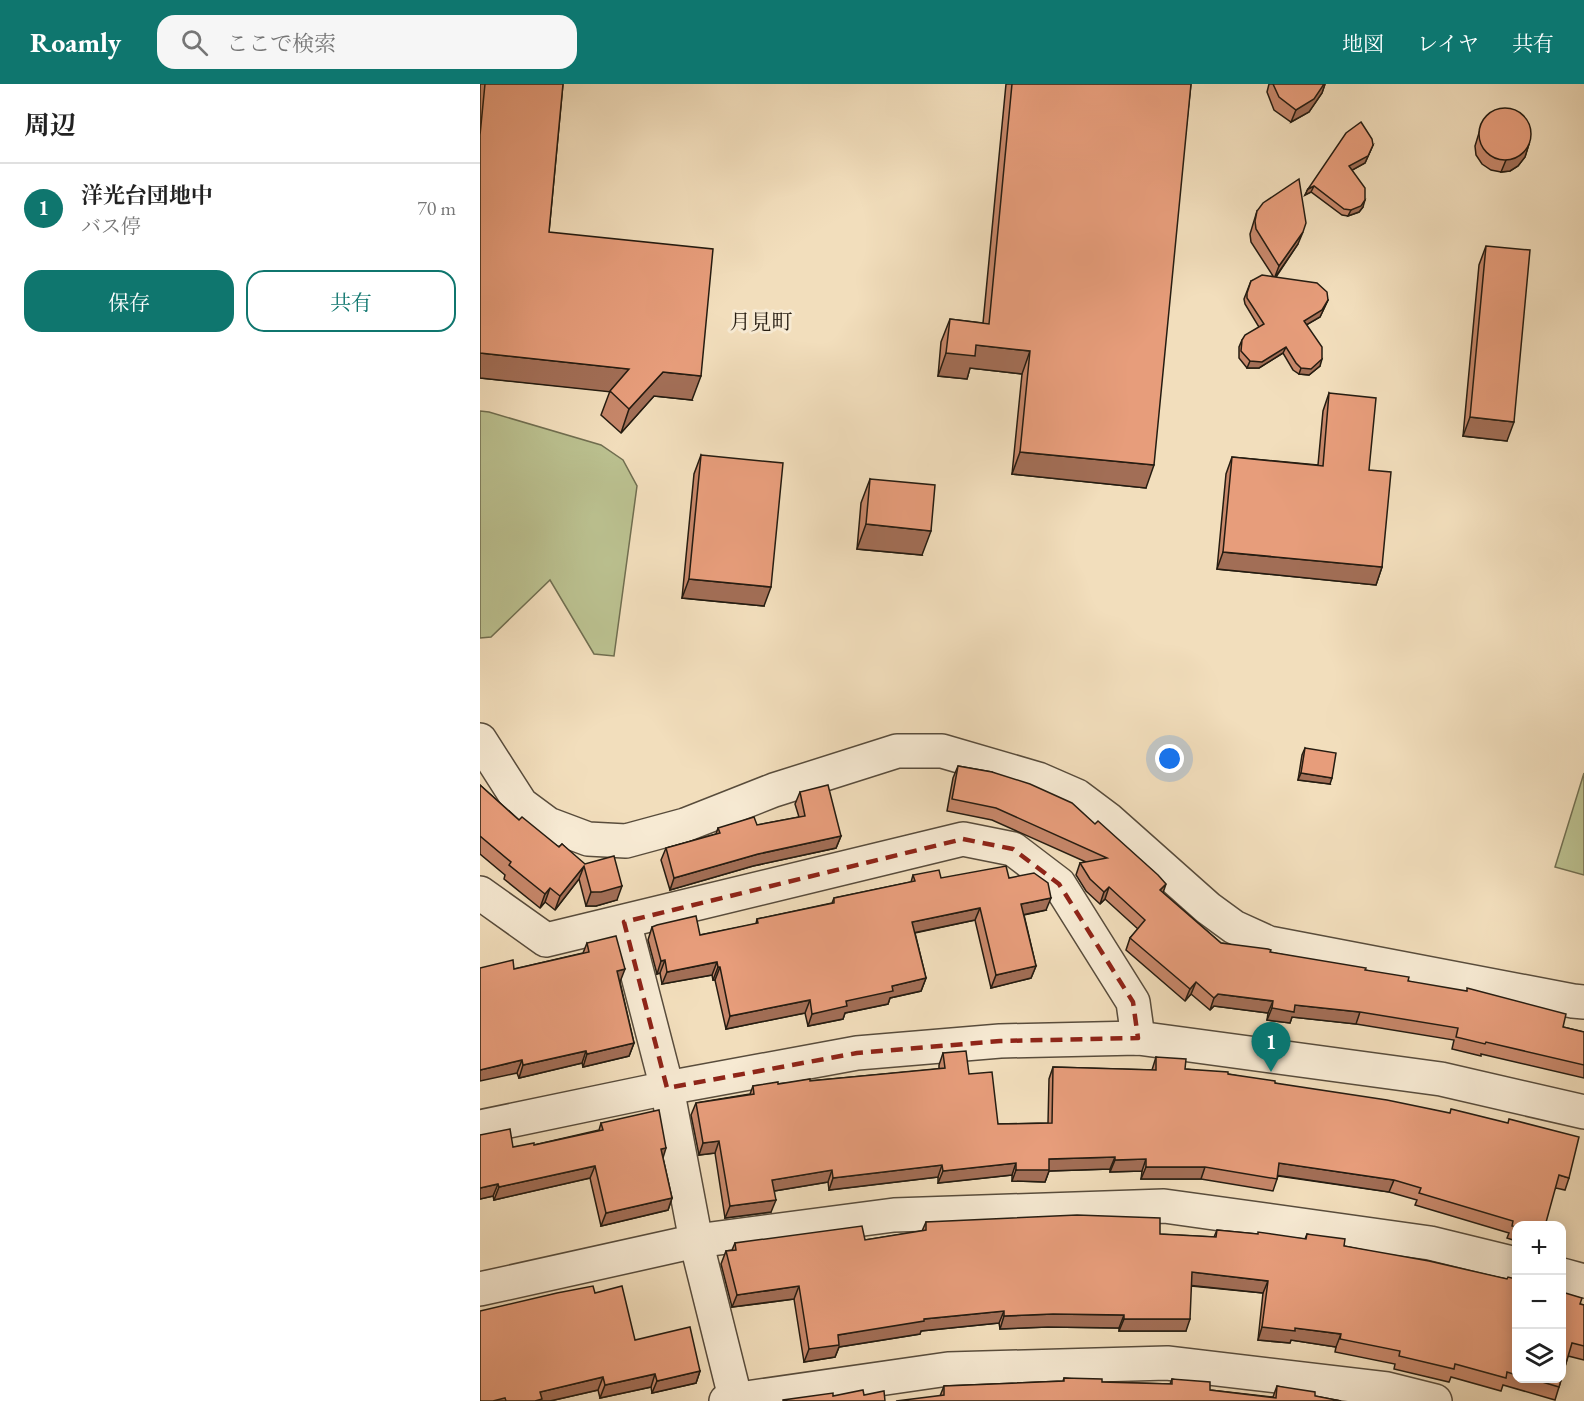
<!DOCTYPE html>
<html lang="ja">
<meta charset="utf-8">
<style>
:root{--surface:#fff;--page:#f6f6f6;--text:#222;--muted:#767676;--line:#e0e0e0;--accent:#0f766e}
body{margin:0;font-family:"EB Garamond","Noto Serif JP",serif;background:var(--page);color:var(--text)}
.controls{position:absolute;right:18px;bottom:18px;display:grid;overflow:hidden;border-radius:12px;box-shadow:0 3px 15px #0003}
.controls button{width:54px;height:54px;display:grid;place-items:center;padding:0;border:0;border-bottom:2px solid var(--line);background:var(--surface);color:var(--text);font:30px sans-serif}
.you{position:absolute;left:690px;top:675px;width:21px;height:21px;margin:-15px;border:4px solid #fff;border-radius:50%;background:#1a73e8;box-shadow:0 0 0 9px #1a73e833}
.badge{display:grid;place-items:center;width:39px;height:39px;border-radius:50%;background:var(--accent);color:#fff;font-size:20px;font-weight:700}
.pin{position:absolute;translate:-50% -50px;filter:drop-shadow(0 2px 3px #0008)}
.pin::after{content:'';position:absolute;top:32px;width:21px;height:18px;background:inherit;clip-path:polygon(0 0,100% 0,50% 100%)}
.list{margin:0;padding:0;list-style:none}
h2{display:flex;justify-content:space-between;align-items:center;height:78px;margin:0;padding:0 24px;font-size:26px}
h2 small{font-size:20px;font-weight:400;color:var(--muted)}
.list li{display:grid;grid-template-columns:39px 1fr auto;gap:18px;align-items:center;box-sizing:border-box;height:90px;padding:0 24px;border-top:2px solid var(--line)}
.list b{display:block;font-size:22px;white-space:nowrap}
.list p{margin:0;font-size:20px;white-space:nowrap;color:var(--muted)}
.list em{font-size:20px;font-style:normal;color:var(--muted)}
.actions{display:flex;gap:12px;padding:18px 24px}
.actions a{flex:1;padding:14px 0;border:2px solid var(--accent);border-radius:18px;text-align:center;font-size:21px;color:var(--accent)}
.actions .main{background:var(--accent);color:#fff}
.icon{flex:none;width:33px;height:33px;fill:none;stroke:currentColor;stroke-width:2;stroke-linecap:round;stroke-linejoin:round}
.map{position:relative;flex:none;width:1104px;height:1317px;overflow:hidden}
header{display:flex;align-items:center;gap:36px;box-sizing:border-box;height:84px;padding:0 30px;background:var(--accent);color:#fff}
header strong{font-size:28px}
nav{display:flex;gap:33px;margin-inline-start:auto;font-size:21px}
.search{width:420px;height:54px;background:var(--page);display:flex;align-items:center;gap:15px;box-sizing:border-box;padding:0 21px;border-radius:18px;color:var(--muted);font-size:22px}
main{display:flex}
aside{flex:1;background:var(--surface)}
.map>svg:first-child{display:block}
.green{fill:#bbc190;stroke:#706e50;stroke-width:1.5}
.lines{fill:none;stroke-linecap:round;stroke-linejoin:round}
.minor-casing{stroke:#584c3c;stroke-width:36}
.minor{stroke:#f7ead3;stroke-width:33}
.wall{fill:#c7876a;stroke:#251c11;stroke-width:1.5}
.shaded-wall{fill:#a26e56;stroke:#251c11;stroke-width:1.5}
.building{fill:#e79d7b;stroke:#251c11;stroke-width:1.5}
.marked{fill:none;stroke:#8f2418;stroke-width:4.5;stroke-dasharray:12 8;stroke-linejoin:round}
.labels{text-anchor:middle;stroke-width:6;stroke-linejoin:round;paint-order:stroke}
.neighbourhood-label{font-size:21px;fill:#251c11;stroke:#f7ead3}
</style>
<header>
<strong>Roamly</strong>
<div class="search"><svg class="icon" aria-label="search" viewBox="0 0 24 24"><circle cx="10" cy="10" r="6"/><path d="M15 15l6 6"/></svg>ここで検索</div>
<nav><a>地図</a><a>レイヤ</a><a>共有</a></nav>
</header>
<main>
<aside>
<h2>周辺<small></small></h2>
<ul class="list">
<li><span class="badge">1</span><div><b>洋光台団地中</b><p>バス停</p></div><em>70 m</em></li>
</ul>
<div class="actions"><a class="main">保存</a><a>共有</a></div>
</aside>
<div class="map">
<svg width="1104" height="1317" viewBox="0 0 1104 1317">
<rect width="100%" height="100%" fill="#f2debc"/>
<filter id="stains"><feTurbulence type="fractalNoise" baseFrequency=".00333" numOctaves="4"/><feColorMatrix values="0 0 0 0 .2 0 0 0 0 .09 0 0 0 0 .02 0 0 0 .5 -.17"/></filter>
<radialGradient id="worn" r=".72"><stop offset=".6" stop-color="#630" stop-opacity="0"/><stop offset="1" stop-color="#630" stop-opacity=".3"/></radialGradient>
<g class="green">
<polygon points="0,327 9,328 121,361 143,376 157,402 134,572 114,570 70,496 11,553 0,554"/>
<polygon points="1104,689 1104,791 1075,783"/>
</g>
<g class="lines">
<g class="minor-casing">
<g id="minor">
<polyline points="0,656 41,720 68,740 108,755 146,757 205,741 294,706 417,667 462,667 558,695 597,712 629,736 728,824 754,843 789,859 1093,917 1104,918"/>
<polyline points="0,809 66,856 483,755 533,765 579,800 653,918 658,954"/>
<polyline points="144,838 187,1004 216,1157 256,1317"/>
<polyline points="0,1043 187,1004 377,969 520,957 658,954 961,995 1104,1028"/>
<polyline points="1082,1191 1104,1197"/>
<polyline points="0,1205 216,1157 414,1131 684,1122 950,1159 1036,1180"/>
<polyline points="246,1317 468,1285 687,1279 907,1305 955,1317"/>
</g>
</g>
<use href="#minor" class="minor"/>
</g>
<g class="wall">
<polygon points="0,0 83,0 69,148 212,316 174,312 141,349 121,331 130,307 0,294"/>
<polygon points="526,0 711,0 666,404 532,390 542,290 490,284 487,295 458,292 461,258 470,235 503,239"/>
<polygon points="789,0 845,0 842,9 829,28 811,38 794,26 787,8"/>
<polygon points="1002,39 1049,60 1045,73 1038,82 1030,87 1021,88 1011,86 1002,80 996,71 995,62"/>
<polygon points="893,61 885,79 872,86 883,123 879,128 868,132 862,131 831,108 825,111 828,105"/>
<polygon points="777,127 818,160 796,193 848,216 840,233 826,241 840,282 829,291 819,290 813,286 803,269 779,284 767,284 759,274 759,263 762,256 779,243 765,220 764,215 771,197 793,192 771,158 770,150"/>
<polygon points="1006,162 1027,357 983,352 999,181"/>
<polygon points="849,309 889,386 902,483 896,501 737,485 746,390 752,373 838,381 843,327"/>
<polygon points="221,371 284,522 202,514 214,390"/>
<polygon points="390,395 442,471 377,465 381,419"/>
<polygon points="825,664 850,700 818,696 822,671"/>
<polygon points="478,682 512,688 683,809 741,859 885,886 928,897 1083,943 1104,948 1104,994 1001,970 1001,972 972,965 974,956 876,940 812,933 810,939 787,936 788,929 734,922 730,926 711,910 705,917 646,866 650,854 658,845 625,815 620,820 606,807 596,791 600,779 606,778 512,736 467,727 473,694"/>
<polygon points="0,701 39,736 79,763 82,760 137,816 116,822 106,822 99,795 75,826 65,818 60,824 24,795 25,791 0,770"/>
<polygon points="320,708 361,752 356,764 273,782 190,806 181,776 186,764 236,750 238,744 277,741 319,733 315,720"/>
<polygon points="433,791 461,794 529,794 566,826 544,831 556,882 551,894 511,904 495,836 435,849 446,894 441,907 410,914 408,920 365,929 363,935 328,942 325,929 246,945 235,896 233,896 232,891 182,900 180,889 177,890 168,856 172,843 220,851 276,840 277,835 352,819 354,814 431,798"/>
<polygon points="107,859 140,898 154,959 149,972 103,983 102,979 39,994 37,989 34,885 103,869"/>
<polygon points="463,969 489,990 518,1040 568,1039 569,995 573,983 672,986 676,973 705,985 748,990 795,999 1089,1094 1085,1106 1076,1104 1036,1142 1036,1157 1027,1154 1029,1149 935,1121 937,1116 909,1108 798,1092 793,1107 721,1095 661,1095 662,1087 630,1088 630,1085 569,1087 565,1098 532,1097 532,1091 458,1099 458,1093 349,1106 348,1098 294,1107 291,1128 245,1134 235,1069 219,1071 211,1031 216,1019 270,1010 273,1002 459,985 459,981"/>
<polygon points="121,1039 183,1074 192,1114 188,1126 121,1142 110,1094 14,1116 13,1112 0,1115 0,1051 33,1063 54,1061 119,1046"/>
<polygon points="446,1138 734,1153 737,1146 825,1155 827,1150 864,1162 1027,1195 1036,1195 1036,1294 1082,1294 1100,1220 1104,1221 1104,1276 1088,1272 1079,1303 1075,1316 1023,1301 1021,1307 971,1293 969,1298 914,1285 915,1280 855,1268 856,1263 811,1256 810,1259 778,1256 783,1209 711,1202 706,1247 639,1247 639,1244 568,1243 520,1245 519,1239 441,1247 440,1250 359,1263 355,1273 324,1278 314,1215 252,1223 241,1180 246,1167 252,1166 255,1159 385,1156 442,1147"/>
<polygon points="115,1209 155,1256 220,1287 216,1299 172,1309 171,1303 120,1314 118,1306 70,1317 0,1317"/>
<polygon points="584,1294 622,1298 690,1300 692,1295 730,1306 793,1313 797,1302 835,1312 861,1317 460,1312 464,1302 583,1297"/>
</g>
<g class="shaded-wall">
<polygon points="844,0 845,0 842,9 829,28 811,38 816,26"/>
<polygon points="1049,60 1045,73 1038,82 1030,87 1021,88 1026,76"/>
<polygon points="893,61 885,79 867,89 869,82"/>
<polygon points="834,102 831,108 825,111 828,105"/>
<polygon points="885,116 883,123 879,128 868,132 871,126"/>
<polygon points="823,148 818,160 794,195 799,182"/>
<polygon points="848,216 840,233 821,244 824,237"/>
<polygon points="496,261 550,267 542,290 490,284 487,295 458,292 466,269"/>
<polygon points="806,263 803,269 779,284 767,284 770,277"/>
<polygon points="0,269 149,285 141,309 0,294"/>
<polygon points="842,275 840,282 829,291 819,290 821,284"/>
<polygon points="183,288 221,292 212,316 174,312 141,349 149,325"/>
<polygon points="990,333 1034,338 1027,357 983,352"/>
<polygon points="540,368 674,381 666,404 532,390"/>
<polygon points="386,440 451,447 442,471 377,465"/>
<polygon points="743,468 902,483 896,501 737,485"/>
<polygon points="209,495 291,503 284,522 202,514"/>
<polygon points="821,689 852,694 850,700 818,696"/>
<polygon points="361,752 356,764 273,782 190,806 194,794 278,770"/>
<polygon points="104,782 99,795 75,826 80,812"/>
<polygon points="686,800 682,812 680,806"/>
<polygon points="142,802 137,816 116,822 106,822 111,808"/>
<polygon points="629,803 625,815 620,820 624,808"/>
<polygon points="70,804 65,818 60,824 65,810"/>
<polygon points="571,814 566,826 537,832 541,820"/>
<polygon points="500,824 495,836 428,850 432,838"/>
<polygon points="185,876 180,889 177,890 181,877"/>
<polygon points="237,878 232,891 182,900 187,888"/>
<polygon points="556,882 551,894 511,904 516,891"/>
<polygon points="238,883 240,883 235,896 233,896"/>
<polygon points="145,885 140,898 133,900 137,887"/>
<polygon points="446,894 441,907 410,914 408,920 365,929 363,935 328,942 332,930 366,917 412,902"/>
<polygon points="716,898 711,910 705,917 710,905"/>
<polygon points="738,910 793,917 788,929 734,922 730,926 734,914"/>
<polygon points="330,916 325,929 246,945 250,932"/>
<polygon points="815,921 880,928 876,940 812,933 810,939 787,936 792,924"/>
<polygon points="154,959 149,972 103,983 107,970"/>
<polygon points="106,967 102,979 39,994 43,981"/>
<polygon points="42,976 37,989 0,997 0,986"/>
<polygon points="239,1057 235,1069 219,1071 223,1059"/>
<polygon points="186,1064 182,1077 181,1065"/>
<polygon points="635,1073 630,1085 569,1087 565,1098 532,1097 536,1086 569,1075"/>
<polygon points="666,1075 662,1087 630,1088 635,1076"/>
<polygon points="536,1079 532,1091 458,1099 463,1087"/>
<polygon points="799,1079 914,1096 909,1108 795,1091"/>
<polygon points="462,1081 458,1093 349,1106 353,1094"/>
<polygon points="115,1082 110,1094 14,1116 19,1103"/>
<polygon points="666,1083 725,1083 721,1095 661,1095"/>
<polygon points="352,1086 348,1098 288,1108 292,1096"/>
<polygon points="18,1100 13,1112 0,1115 0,1104"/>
<polygon points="192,1114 188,1126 121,1142 126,1129"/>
<polygon points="296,1116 291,1128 245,1134 250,1122"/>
<polygon points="712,1188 788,1197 783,1209 707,1201"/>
<polygon points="319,1202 314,1215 252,1223 257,1211"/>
<polygon points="524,1227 519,1239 441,1247 440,1250 359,1263 355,1273 324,1278 329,1265 358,1251 444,1235"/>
<polygon points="573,1230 644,1231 639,1244 568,1243 520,1245 524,1232"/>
<polygon points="644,1235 710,1235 706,1247 639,1247"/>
<polygon points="782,1243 815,1244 861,1250 856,1263 811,1256 810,1259 778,1256"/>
<polygon points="220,1287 216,1299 172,1309 177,1297"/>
<polygon points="175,1290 171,1303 120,1314 125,1301"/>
<polygon points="123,1293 118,1306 70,1317 55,1317 60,1308"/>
</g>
<g class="building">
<polygon points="5,0 83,0 69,148 233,165 221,292 183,288 149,325 130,307 149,285 0,269 0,51"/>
<polygon points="532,0 711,0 674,381 540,368 550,267 496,261 495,272 466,269 470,235 509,240"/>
<polygon points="793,0 844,0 834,15 816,26 799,13"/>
<circle cx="1025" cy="50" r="26"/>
<polygon points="881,38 892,55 893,61 888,72 869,82 885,104 885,116 881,122 871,126 864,125 834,102 828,105 866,49"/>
<polygon points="819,95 826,139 823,148 799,182 776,145 775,137 777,127 783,119"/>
<polygon points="1006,162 1050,166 1034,338 990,333"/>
<polygon points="782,191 837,199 847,208 848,216 842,226 824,237 842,263 842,275 831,285 821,284 816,279 806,263 782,278 770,277 761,267 762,256 765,251 784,240 767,214 767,209 771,197"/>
<polygon points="849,309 896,314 889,386 911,388 902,483 743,468 752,373 843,382"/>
<polygon points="221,371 303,379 291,503 209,495"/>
<polygon points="390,395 455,401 451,447 386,440"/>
<polygon points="825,664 856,669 852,694 821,689"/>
<polygon points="478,682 512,688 550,700 592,719 615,740 618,737 678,791 686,800 680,806 741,859 788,865 791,866 790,868 886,884 885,886 929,893 928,897 987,907 987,904 1086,930 1083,943 1104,948 1104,981 1006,958 1005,960 976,953 978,944 880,928 815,921 814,928 792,924 793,917 738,910 734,914 716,898 710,905 650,854 665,836 629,803 624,808 610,795 600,779 627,774 516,724 472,715"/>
<polygon points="0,701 39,736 42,733 79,763 82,760 105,780 134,772 142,802 121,808 111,808 104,782 80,812 70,804 65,810 29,781 31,778 0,752"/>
<polygon points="348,701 361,752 278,770 194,794 186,764 240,749 238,744 274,733 277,741 325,732 320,708"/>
<polygon points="526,782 529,794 554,789 568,799 571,814 541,820 556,882 516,891 500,824 432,838 446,894 412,902 413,907 366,917 367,922 332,930 330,916 250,932 240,883 238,883 237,878 187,888 185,876 181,877 172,843 177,841 216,832 220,851 278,839 277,835 354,819 354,814 435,797 433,791 459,786 461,794"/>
<polygon points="136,852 145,885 137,887 154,959 107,970 106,967 43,981 42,976 0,986 0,884 33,876 34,885 109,868 107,859"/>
<polygon points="486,967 489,990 512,988 518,1040 572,1039 573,983 676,986 676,973 706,975 705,985 748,988 748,990 795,997 795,999 907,1016 970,1029 971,1025 1028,1039 1029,1035 1099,1053 1089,1094 1079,1091 1065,1142 1036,1142 1036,1143 1032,1142 1033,1137 939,1109 941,1104 914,1096 799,1079 797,1095 725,1083 666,1083 666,1075 635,1076 635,1073 569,1075 569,1086 536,1086 536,1079 463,1087 462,1081 353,1094 352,1086 292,1096 296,1116 250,1122 239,1057 223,1059 216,1019 274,1010 273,1002 298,998 298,1000 330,995 330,997 465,984 463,969"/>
<polygon points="179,1026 186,1064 181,1065 192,1114 126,1129 115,1082 19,1103 18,1100 0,1104 0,1051 30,1045 33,1063 54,1059 54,1061 123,1046 121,1039"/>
<polygon points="597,1131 680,1134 680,1150 736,1153 737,1146 778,1150 778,1148 826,1155 827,1150 865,1155 864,1162 949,1177 1027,1195 1028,1193 1036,1195 1036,1291 1027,1288 1026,1294 975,1280 974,1285 919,1272 920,1267 860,1255 861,1250 815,1244 815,1247 782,1243 788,1197 712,1188 710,1235 644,1235 644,1231 573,1230 524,1232 524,1227 444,1235 444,1237 358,1251 359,1261 329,1265 319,1202 257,1211 246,1167 256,1166 255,1159 382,1142 385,1156 446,1146 446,1138"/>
<polygon points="113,1202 115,1209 142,1202 155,1256 210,1243 220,1287 177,1297 175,1290 125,1301 123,1293 60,1308 62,1315 55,1317 26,1317 25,1314 13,1317 0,1317 0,1227 77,1209"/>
<polygon points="1082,1208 1102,1214 1100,1220 1104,1221 1104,1262 1092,1259 1079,1303 1049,1294 1082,1294"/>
<polygon points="584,1294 622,1295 622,1298 692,1300 692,1295 730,1298 730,1306 796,1314 797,1302 835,1308 835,1312 861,1317 416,1317 464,1311 464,1302 584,1297"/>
<polygon points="383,1306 384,1311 404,1307 405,1317 303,1317 303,1316 353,1309 353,1312"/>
</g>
<path class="marked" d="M483,755L533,765L579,800L653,918L658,954L520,957L377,969L187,1004L144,838Z"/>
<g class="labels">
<g class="neighbourhood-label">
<text x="281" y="245">月見町</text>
</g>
</g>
<rect width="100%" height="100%" filter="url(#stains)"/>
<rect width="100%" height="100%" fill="url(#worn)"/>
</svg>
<div class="controls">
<button>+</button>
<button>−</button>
<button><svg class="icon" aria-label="layers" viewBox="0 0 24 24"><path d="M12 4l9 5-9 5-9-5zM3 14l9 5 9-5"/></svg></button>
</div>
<div class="you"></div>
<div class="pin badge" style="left:791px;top:988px">1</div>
</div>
</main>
